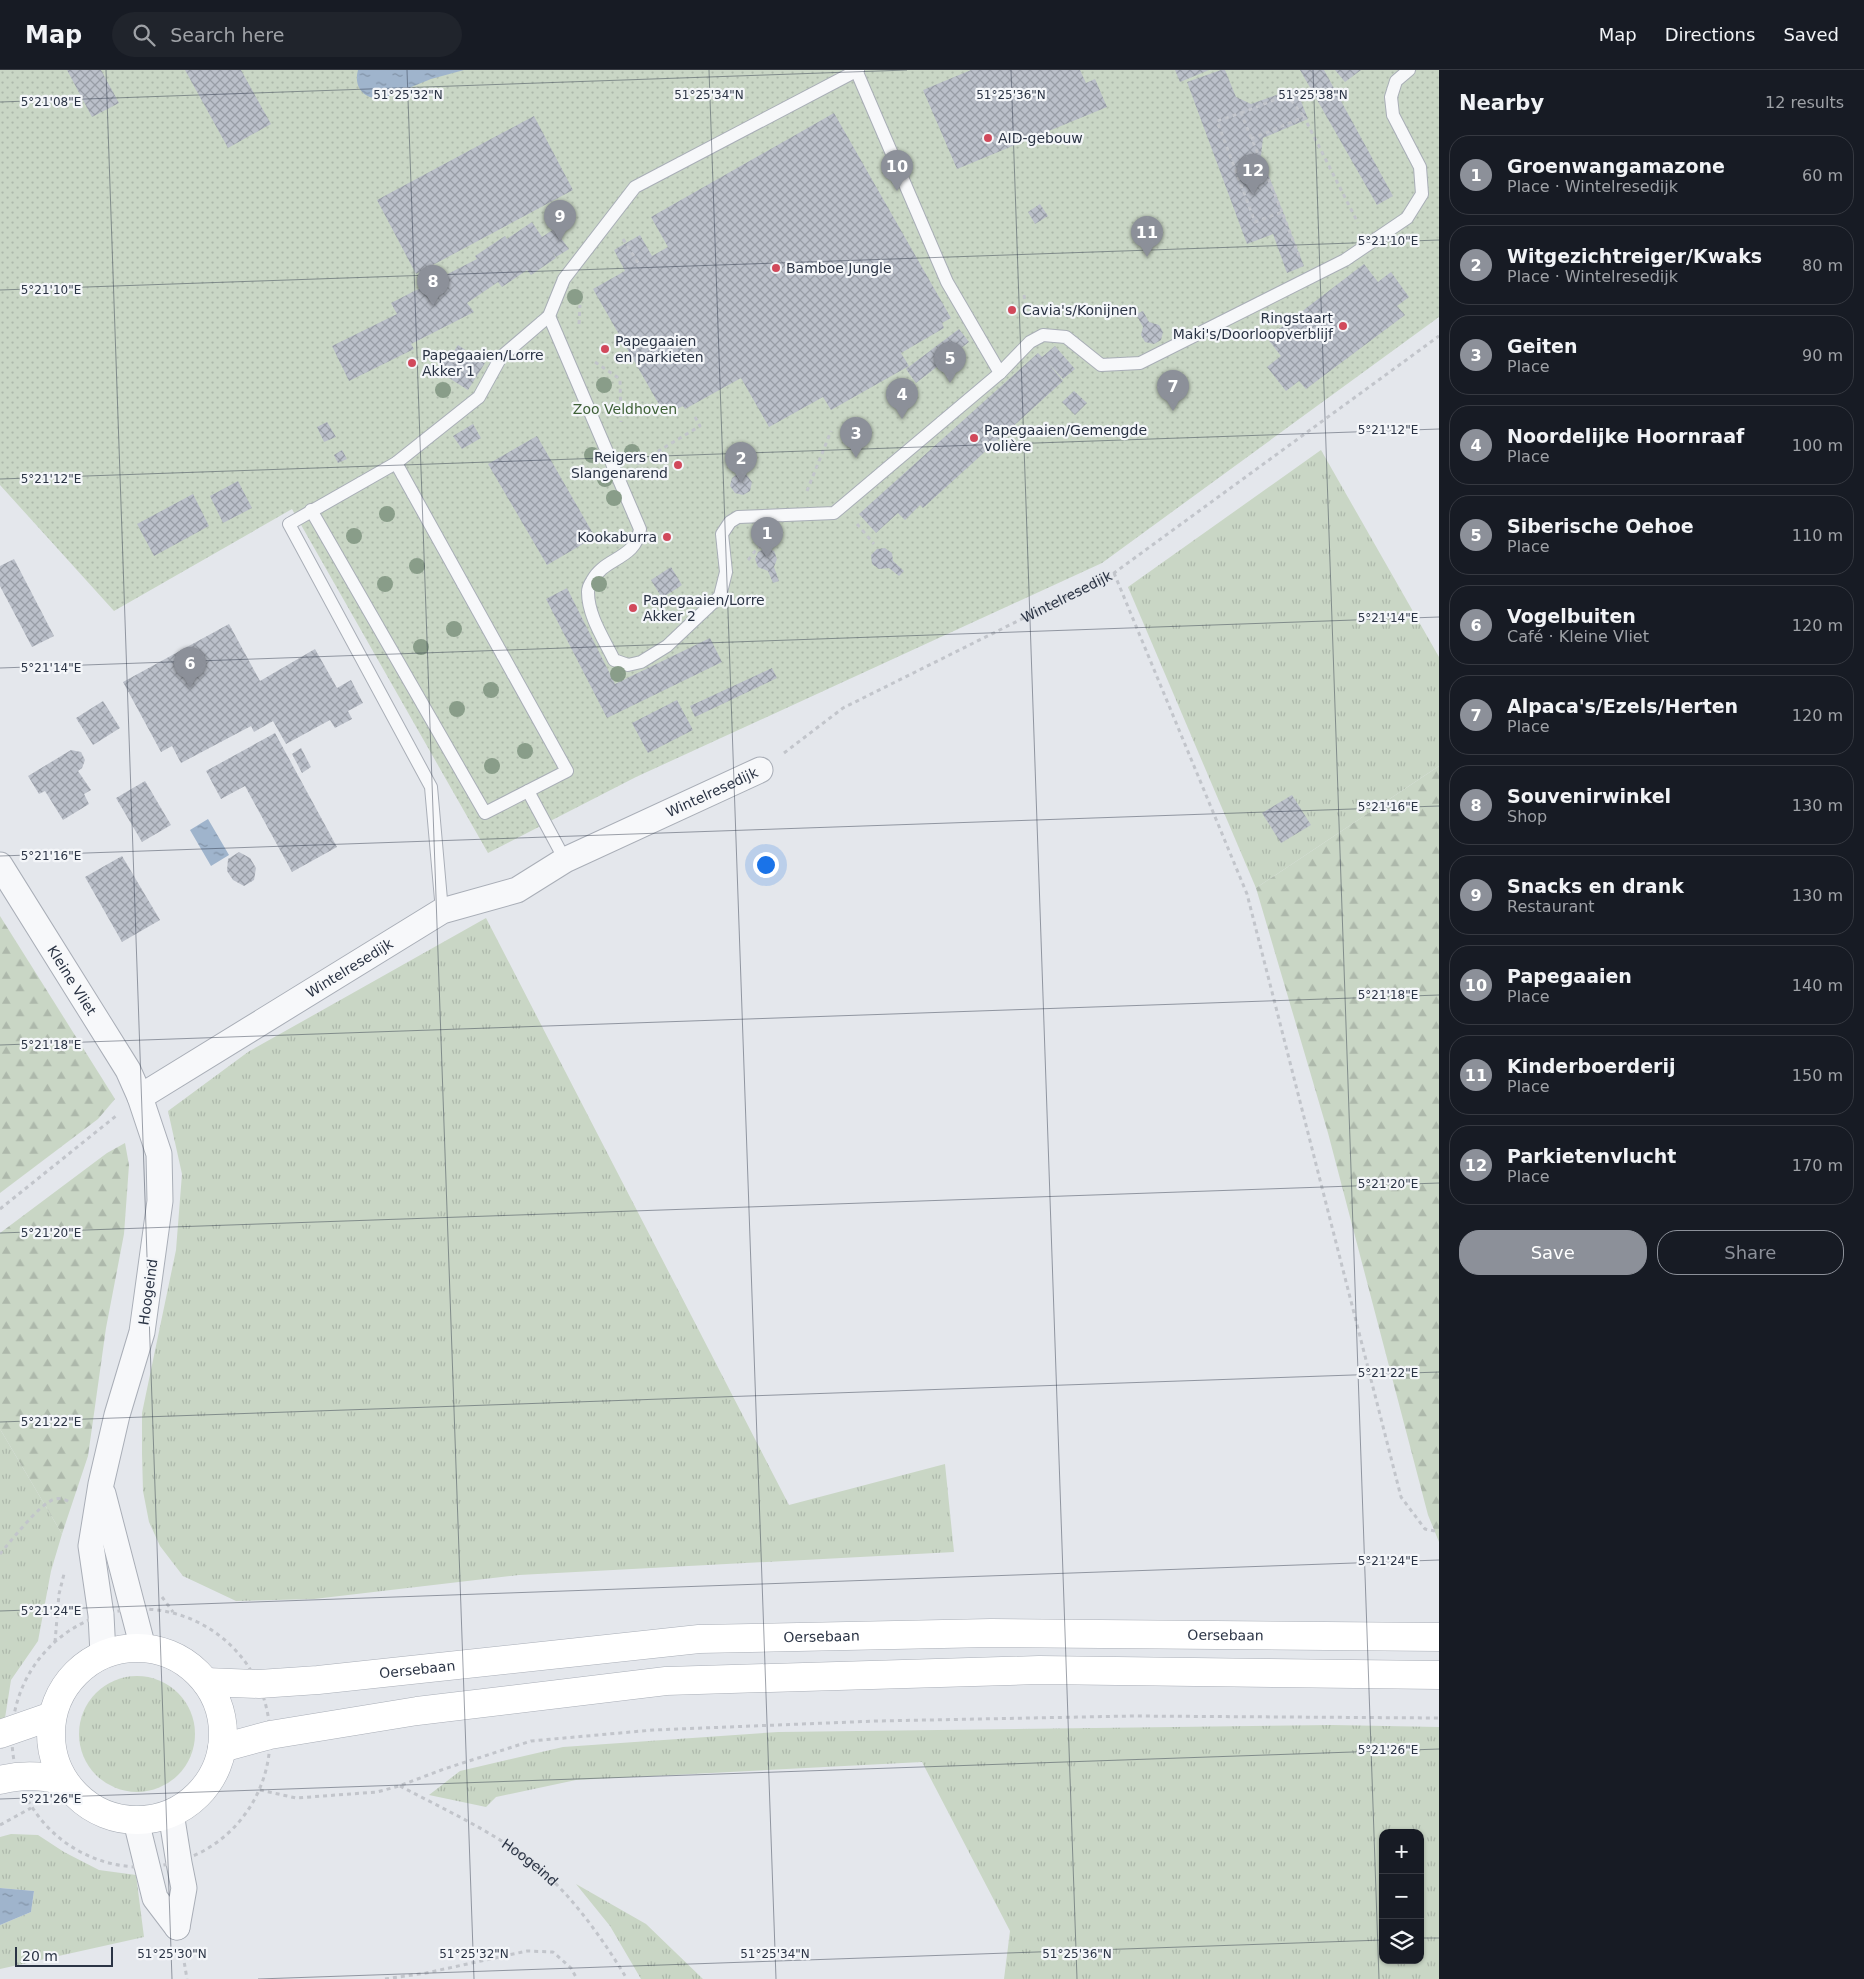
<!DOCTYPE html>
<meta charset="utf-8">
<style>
:root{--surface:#171b24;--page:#20242c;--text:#f1f3f6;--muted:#9ea1a6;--line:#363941;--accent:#8c9099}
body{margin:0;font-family:"DejaVu Sans",sans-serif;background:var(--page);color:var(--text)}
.controls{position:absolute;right:15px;bottom:15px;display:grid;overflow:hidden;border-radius:10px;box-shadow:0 1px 4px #0004}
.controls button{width:45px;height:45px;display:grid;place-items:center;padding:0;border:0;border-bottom:1px solid var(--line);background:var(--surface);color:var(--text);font:25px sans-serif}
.scale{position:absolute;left:15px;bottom:12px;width:98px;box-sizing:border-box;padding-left:5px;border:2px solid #2b3445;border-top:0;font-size:14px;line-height:18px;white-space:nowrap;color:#2b3445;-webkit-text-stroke:4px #f4f6f9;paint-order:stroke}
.you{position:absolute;left:765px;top:794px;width:18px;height:18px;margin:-12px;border:4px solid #fff;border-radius:50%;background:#1a73e8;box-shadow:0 0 0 8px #1a73e833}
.badge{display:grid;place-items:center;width:32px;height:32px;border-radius:50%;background:var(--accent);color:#fff;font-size:16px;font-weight:700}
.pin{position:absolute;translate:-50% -41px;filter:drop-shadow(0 1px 2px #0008)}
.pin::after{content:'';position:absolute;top:26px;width:18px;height:15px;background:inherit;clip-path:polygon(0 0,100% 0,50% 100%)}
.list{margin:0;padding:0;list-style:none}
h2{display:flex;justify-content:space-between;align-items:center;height:65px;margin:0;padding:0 20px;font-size:21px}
h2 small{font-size:16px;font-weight:400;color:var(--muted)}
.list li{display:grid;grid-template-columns:32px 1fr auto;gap:15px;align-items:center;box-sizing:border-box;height:80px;margin:0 10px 10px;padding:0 10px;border:1px solid var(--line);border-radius:20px}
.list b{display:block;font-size:19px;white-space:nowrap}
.list p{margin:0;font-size:16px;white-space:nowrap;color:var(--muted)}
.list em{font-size:16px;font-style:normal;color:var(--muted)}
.actions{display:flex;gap:10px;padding:15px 20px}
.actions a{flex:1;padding:11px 0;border:1px solid var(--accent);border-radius:20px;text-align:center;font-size:18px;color:var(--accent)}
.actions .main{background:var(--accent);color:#fff}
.icon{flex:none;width:28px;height:28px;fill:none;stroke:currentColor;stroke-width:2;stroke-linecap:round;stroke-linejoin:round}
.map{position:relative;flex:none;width:1439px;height:1909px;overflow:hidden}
header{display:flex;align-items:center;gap:30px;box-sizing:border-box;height:70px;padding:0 25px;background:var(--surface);border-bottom:1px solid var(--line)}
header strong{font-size:24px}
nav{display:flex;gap:28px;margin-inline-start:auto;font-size:18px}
.search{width:350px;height:45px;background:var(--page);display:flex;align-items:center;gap:12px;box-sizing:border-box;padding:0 18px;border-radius:28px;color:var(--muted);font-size:19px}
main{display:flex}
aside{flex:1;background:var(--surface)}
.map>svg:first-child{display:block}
.grass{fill:url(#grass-tufts);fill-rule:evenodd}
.forest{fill:url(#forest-firs)}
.park{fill:url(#park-dots)}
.water{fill:url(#water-ripples)}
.building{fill:url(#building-cross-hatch)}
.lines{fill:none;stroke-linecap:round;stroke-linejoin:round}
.service-casing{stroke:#a9aeb7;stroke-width:14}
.minor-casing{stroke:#a9aeb7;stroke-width:27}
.secondary-casing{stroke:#a9aeb7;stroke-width:29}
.path{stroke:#c2c5cb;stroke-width:3;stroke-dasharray:4 4;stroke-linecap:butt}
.service{stroke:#f7f8fa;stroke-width:12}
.minor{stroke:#f7f8fa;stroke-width:25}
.secondary{stroke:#fff;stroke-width:28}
.tree{fill:#899d89}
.ticks{fill:none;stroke:#2b3445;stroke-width:1;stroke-opacity:0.45}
.poi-dot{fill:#d1495b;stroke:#f4f6f9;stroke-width:2}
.labels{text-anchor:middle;stroke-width:4.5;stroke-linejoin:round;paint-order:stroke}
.poi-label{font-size:14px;fill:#2b3445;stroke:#f4f6f9;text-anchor:start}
.park-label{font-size:14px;fill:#3f6138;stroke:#f4f6f9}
.street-label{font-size:14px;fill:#2b3445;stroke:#f4f6f9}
.ticks-label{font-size:12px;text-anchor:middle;fill:#2b3445;stroke:#f4f6f9;stroke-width:4.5;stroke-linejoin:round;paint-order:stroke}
</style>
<header>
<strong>Map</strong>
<div class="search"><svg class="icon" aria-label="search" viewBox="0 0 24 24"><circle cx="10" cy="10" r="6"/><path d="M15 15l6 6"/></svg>Search here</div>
<nav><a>Map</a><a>Directions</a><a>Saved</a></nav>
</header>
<main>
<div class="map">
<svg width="1439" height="1909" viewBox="0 0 1439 1909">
<defs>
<pattern id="grass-tufts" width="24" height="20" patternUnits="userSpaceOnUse" patternTransform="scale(1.25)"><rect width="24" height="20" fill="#c9d6c5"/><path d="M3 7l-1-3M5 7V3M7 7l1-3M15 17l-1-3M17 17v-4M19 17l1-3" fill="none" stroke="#adb8ab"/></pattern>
<pattern id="forest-firs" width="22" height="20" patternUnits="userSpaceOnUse" patternTransform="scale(1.25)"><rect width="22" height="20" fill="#c9d6c5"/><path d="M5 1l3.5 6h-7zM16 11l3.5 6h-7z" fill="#adb8ab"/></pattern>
<pattern id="park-dots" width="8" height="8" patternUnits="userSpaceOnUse" patternTransform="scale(1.25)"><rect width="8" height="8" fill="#c9d6c5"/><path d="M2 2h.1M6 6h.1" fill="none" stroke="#adb8ab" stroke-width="1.8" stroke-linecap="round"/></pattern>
<pattern id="water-ripples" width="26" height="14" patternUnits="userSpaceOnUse" patternTransform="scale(1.25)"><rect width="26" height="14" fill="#9fb4cc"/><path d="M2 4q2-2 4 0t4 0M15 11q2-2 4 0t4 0" fill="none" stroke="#8293a7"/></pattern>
<pattern id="building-cross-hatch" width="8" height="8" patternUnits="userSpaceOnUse" patternTransform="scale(1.25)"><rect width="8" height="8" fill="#bbc0ca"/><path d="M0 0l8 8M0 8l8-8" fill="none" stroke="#989da6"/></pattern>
</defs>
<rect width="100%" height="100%" fill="#e4e7ec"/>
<g class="grass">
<polygon points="1321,380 1439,587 1439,696 1256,818 1128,517"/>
<polygon points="486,848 789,1435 945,1394 954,1482 519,1505 314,1529 236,1531 183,1506 160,1476 149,1452 143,1421 142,1384 142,1343 176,1180 182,1104 168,1041 248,982"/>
<polygon points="0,1359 62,1464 51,1501 38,1571 11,1610 5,1648 0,1649"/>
<circle cx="137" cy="1664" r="58"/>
<path d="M1332,1655L1439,1657V1909H1004L1010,1861L922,1692L576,1710L496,1727L486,1737L429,1725L460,1701L563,1677L778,1662ZM1383,1763H1420V1890H1383Z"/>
<polygon points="11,1764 38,1765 64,1782 99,1800 136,1805 144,1867 0,1899 0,1855 31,1842 34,1821 0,1818 0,1767"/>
<polygon points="576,1814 646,1854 703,1909 641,1909 610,1856"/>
</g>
<g class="forest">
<polygon points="1439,696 1439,1472 1428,1445 1328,1063 1256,818"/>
<polygon points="0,846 115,1029 98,1049 0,1123"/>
<polygon points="125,1073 129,1095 124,1164 106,1258 88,1386 62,1464 0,1359 0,1163 107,1083"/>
</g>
<polygon class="park" points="0,0 1439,0 1439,247 1102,493 636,707 488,783 292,439 114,541 0,415"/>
<g class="water">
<path d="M358,0H464L431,9L384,28C365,31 353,18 358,0Z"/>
<polygon points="208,749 229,785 211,796 190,760"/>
<polygon points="0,1818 34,1821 31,1842 0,1855"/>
</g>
<g class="building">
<polygon points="67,0 101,0 119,33 92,47"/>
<polygon points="185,0 241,0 271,54 228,78"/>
<polygon points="971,0 1080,0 1086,13 1095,9 1107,37 957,99 923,20"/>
<polygon points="1175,0 1209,0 1180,12"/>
<polygon points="1221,0 1225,0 1236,27 1251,34 1296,18 1308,49 1263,68 1261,86 1304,196 1287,203 1273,164 1247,174 1187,12"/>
<polygon points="1300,0 1324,0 1393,126 1377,135"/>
<polygon points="1335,0 1361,0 1345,12"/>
<polygon points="834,43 951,248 942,253 944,258 901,283 909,296 831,340 823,327 769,357 741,308 685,339 683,336 665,345 593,219 625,201 614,180 640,165 652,186 668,177 651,147"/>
<polygon points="534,46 573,120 416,204 377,130"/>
<polygon points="1040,134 1048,146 1035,154 1028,142"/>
<polygon points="532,152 542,167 554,159 569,179 556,187 552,181 556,188 531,205 527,200 502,217 498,212 467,233 474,242 411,274 414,279 349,311 332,276 397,244 391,233 477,189 475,186 505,166 507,169"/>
<polygon points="1364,194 1378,212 1391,202 1409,227 1397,236 1405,245 1306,319 1299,311 1286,321 1267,297 1281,286 1267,268"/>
<polygon points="1143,241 1149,252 1159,255 1163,262 1161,270 1154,274 1145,272 1141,265 1143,257 1136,244"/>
<polygon points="959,259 969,272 916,313 906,299"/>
<polygon points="458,275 485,293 468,320 441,303 445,297 441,292 444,284 450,280 454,281"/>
<polygon points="1055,276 1075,299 1063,309 1048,293 1063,311 923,438 920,435 905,450 898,443 876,463 859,444 1038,283 1042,287"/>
<polygon points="1074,321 1087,333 1075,345 1062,332"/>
<polygon points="327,352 336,367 324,372 317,357"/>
<polygon points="473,354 481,368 462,379 453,366"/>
<polygon points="537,366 595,467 547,495 488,394"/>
<polygon points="342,380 347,389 338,393 334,385"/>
<polygon points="743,389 749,391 746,404 752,412 750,421 743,425 735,423 730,416 732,408 739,403"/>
<polygon points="238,411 252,438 223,453 210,426"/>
<polygon points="193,424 209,456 154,486 137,454"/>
<polygon points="766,478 774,481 777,489 774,497 779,511 773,513 768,501 758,497 755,489 758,482"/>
<polygon points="885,478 892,483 893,491 904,501 899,506 889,498 879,499 872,494 871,485 877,479"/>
<polygon points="14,489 54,566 32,577 0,516 0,496"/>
<polygon points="671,497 682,515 662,528 651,510"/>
<polygon points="567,518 615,614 710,568 722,592 607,648 546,529"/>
<polygon points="229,554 260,611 315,579 337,618 351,610 363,633 348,641 352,649 335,658 330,650 286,674 273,651 254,662 251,656 181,693 172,676 161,682 123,612"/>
<polygon points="772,598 777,608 695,647 690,636"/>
<polygon points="677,630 693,660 648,683 632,653"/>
<polygon points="103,631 120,658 93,675 76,648"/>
<polygon points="275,663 337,777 292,802 245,716 221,729 206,701"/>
<polygon points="301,678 311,697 302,703 292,684"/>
<polygon points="71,680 81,682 85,690 82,698 78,701 91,720 84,724 89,734 63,750 45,721 39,724 28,706"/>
<polygon points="145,711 171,755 142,772 116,728"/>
<polygon points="1292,725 1311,755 1281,773 1262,743"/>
<polygon points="239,782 250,788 256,798 254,810 244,816 233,810 227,801 228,789"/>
<polygon points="122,786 160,850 122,872 85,807"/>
</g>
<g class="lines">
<g class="service-casing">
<g id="service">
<polyline points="856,0 947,212 1000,303"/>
<path d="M549,246L640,459C636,490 604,487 592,511C590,514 588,518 588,522C588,546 604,569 614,590L628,595L641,592L667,576L720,526L726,502L722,464L730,452L738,447L834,443L1000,303L1030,272L1043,265L1066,267L1101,295L1140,293L1345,190L1407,148L1422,124L1420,97L1393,45L1391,27L1396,11L1409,0"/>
<polyline points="311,440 485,743 567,701 396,393"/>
<polyline points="528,721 565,790"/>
<polyline points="442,841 431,717 289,454 396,393 479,327 501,287 549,246 564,209 635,117 858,0"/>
</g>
</g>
<g class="minor-casing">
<g id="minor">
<path id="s3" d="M0,795L128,1000L140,1027L159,1084L160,1131L142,1262L117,1345L101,1414L91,1476L101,1545L103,1584"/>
<path id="s4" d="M140,1027L442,841L517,820L565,790L760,700"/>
<polyline points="103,1424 143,1578"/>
<polyline points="171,1743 179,1793 184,1818 177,1857"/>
<polyline points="136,1751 155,1828 177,1857"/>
</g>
</g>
<g class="secondary-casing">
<g id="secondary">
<circle cx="137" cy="1664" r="86"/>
<path id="s5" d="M206,1612L259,1614L318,1610L699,1569L991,1563L1439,1567"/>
<polyline points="0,1664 52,1646"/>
<polyline points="222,1678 270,1665 417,1641 666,1611 1039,1600 1439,1605"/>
<path d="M0,1710C23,1704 42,1705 64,1711"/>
</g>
</g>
<g class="path">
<polyline points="1241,43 1287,25 1304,47"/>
<polyline points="1251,69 1304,47 1358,153"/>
<polyline points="1282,142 1241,43 1217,51 1255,152 1282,142 1300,188"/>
<polyline points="623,169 639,194"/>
<polyline points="1024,225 1027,247"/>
<polyline points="579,254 580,235"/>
<polyline points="595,292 620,309 621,352"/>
<polyline points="637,394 700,356 694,345"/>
<polyline points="807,421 831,361"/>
<polyline points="857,454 874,474"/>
<polyline points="748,490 756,480 762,475 777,472 778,469"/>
<polyline points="1114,503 1247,824 1401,1427 1425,1459 1439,1462"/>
<path id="s1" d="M784,683L843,638L1114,503L1439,266"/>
<polyline points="0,1139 116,1046"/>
<path d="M0,1484C10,1472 41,1432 55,1429C60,1428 65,1429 69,1432"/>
<polyline points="162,1527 173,1542"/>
<circle cx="141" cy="1668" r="129"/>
<polyline points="55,1572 59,1524 64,1504"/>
<path id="s2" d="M400,1716C447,1741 499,1764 540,1799C574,1828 604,1871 627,1909"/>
<polyline points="260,1720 296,1728 377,1722 399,1716 444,1699 531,1671 653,1660 877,1651 1133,1646 1439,1648"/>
<polyline points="0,1755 31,1738"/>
<polyline points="183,1885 187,1909"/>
<polyline points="385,1909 426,1903 527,1881 553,1882 571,1898 577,1909"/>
</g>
<use href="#service" class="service"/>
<use href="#minor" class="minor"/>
<use href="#secondary" class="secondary"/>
</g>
<g class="tree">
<circle cx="575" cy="227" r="8"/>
<circle cx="604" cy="315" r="8"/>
<circle cx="443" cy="320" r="8"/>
<circle cx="632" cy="382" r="8"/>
<circle cx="592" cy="385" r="8"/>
<circle cx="605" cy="409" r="8"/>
<circle cx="614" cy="428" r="8"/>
<circle cx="387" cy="444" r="8"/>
<circle cx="354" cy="466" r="8"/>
<circle cx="417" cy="496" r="8"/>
<circle cx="385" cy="514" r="8"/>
<circle cx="599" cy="514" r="8"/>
<circle cx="454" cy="559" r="8"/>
<circle cx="421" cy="577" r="8"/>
<circle cx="618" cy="604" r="8"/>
<circle cx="491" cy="620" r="8"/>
<circle cx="457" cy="639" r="8"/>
<circle cx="525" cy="681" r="8"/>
<circle cx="492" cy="696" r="8"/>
</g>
<path class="ticks" d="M106,0L172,1909M407,0L474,1909M709,0L776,1909M1011,0L1077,1909M1313,0L1379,1909M0,32L907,0M0,220L1439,170M0,409L1439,359M0,598L1439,547M0,786L1439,736M0,975L1439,925M0,1163L1439,1113M0,1352L1439,1302M0,1541L1439,1490M0,1729L1439,1679M1420,1868H1439M258,1909L1383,1870"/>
<g class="poi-dot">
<circle cx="988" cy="68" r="5"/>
<circle cx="776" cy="198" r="5"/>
<circle cx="1012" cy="240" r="5"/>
<circle cx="1343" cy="256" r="5"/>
<circle cx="605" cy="279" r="5"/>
<circle cx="412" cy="293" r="5"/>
<circle cx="974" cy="368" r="5"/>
<circle cx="678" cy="395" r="5"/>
<circle cx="667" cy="467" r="5"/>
<circle cx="633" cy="538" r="5"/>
</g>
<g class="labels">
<g class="poi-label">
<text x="998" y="73">AID-gebouw</text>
<text x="786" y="203">Bamboe Jungle</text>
<text x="1022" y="245">Cavia's/Konijnen</text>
<text x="1333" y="253" text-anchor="end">Ringstaart<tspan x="1333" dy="16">Maki's/Doorloopverblijf</tspan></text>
<text x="615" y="276">Papegaaien<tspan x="615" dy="16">en parkieten</tspan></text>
<text x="422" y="290">Papegaaien/Lorre<tspan x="422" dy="16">Akker 1</tspan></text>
<text x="984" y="365">Papegaaien/Gemengde<tspan x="984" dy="16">volière</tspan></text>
<text x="668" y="392" text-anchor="end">Reigers en<tspan x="668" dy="16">Slangenarend</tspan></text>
<text x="657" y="472" text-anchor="end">Kookaburra</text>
<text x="643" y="535">Papegaaien/Lorre<tspan x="643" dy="16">Akker 2</tspan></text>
</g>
<g class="park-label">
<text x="625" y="344">Zoo Veldhoven</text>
</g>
<g class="street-label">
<text dy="5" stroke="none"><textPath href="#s1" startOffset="324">Wintelresedijk</textPath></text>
<text dy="5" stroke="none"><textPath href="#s4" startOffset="651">Wintelresedijk</textPath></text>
<text dy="5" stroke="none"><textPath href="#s4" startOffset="246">Wintelresedijk</textPath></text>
<text dy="5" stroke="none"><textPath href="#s3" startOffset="136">Kleine Vliet</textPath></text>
<text transform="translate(148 1222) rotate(-82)" y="5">Hoogeind</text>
<text dy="5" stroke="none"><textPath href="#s5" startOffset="1022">Oersebaan</textPath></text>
<text dy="5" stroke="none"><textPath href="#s5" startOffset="618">Oersebaan</textPath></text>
<text dy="5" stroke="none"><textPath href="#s5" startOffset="212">Oersebaan</textPath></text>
<text dy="5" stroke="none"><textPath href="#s2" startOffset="151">Hoogeind</textPath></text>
</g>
</g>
<g class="ticks-label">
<text x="408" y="29">51°25'32"N</text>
<text x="709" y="29">51°25'34"N</text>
<text x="1011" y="29">51°25'36"N</text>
<text x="1313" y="29">51°25'38"N</text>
<text x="51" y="36">5°21'08"E</text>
<text x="1388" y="175">5°21'10"E</text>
<text x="51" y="224">5°21'10"E</text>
<text x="1388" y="364">5°21'12"E</text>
<text x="51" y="413">5°21'12"E</text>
<text x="1388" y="552">5°21'14"E</text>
<text x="51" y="602">5°21'14"E</text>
<text x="1388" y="741">5°21'16"E</text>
<text x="51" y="790">5°21'16"E</text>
<text x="1388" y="929">5°21'18"E</text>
<text x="51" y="979">5°21'18"E</text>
<text x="1388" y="1118">5°21'20"E</text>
<text x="51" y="1167">5°21'20"E</text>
<text x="1388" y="1307">5°21'22"E</text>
<text x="51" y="1356">5°21'22"E</text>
<text x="1388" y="1495">5°21'24"E</text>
<text x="51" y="1545">5°21'24"E</text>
<text x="1388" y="1684">5°21'26"E</text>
<text x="51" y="1733">5°21'26"E</text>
<text x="172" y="1888">51°25'30"N</text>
<text x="474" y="1888">51°25'32"N</text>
<text x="775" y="1888">51°25'34"N</text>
<text x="1077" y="1888">51°25'36"N</text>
</g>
</svg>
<div class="controls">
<button>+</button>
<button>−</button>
<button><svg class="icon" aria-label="layers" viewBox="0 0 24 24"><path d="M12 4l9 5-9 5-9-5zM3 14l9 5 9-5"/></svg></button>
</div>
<div class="scale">20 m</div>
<div class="you"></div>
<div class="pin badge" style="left:767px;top:488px">1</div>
<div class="pin badge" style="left:741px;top:413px">2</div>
<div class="pin badge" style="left:856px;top:388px">3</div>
<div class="pin badge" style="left:902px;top:349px">4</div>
<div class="pin badge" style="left:950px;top:313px">5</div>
<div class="pin badge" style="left:190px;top:618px">6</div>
<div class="pin badge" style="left:1173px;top:341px">7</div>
<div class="pin badge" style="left:433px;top:236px">8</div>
<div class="pin badge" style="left:560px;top:171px">9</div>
<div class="pin badge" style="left:897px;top:121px">10</div>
<div class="pin badge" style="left:1147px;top:187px">11</div>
<div class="pin badge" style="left:1253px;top:125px">12</div>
</div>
<aside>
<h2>Nearby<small>12 results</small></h2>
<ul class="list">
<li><span class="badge">1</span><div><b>Groenwangamazone</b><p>Place · Wintelresedijk</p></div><em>60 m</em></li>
<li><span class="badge">2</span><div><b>Witgezichtreiger/Kwaks</b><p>Place · Wintelresedijk</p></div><em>80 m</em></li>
<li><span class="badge">3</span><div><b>Geiten</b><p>Place</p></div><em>90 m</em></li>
<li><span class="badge">4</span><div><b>Noordelijke Hoornraaf</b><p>Place</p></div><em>100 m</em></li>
<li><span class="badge">5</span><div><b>Siberische Oehoe</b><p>Place</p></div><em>110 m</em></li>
<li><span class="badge">6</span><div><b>Vogelbuiten</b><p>Café · Kleine Vliet</p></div><em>120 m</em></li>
<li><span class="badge">7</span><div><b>Alpaca's/Ezels/Herten</b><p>Place</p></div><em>120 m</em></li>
<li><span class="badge">8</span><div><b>Souvenirwinkel</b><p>Shop</p></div><em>130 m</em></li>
<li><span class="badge">9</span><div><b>Snacks en drank</b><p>Restaurant</p></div><em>130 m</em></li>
<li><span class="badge">10</span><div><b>Papegaaien</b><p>Place</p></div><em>140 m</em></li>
<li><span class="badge">11</span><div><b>Kinderboerderij</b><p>Place</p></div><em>150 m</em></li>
<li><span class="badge">12</span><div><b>Parkietenvlucht</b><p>Place</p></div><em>170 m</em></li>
</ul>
<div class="actions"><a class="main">Save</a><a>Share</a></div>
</aside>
</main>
